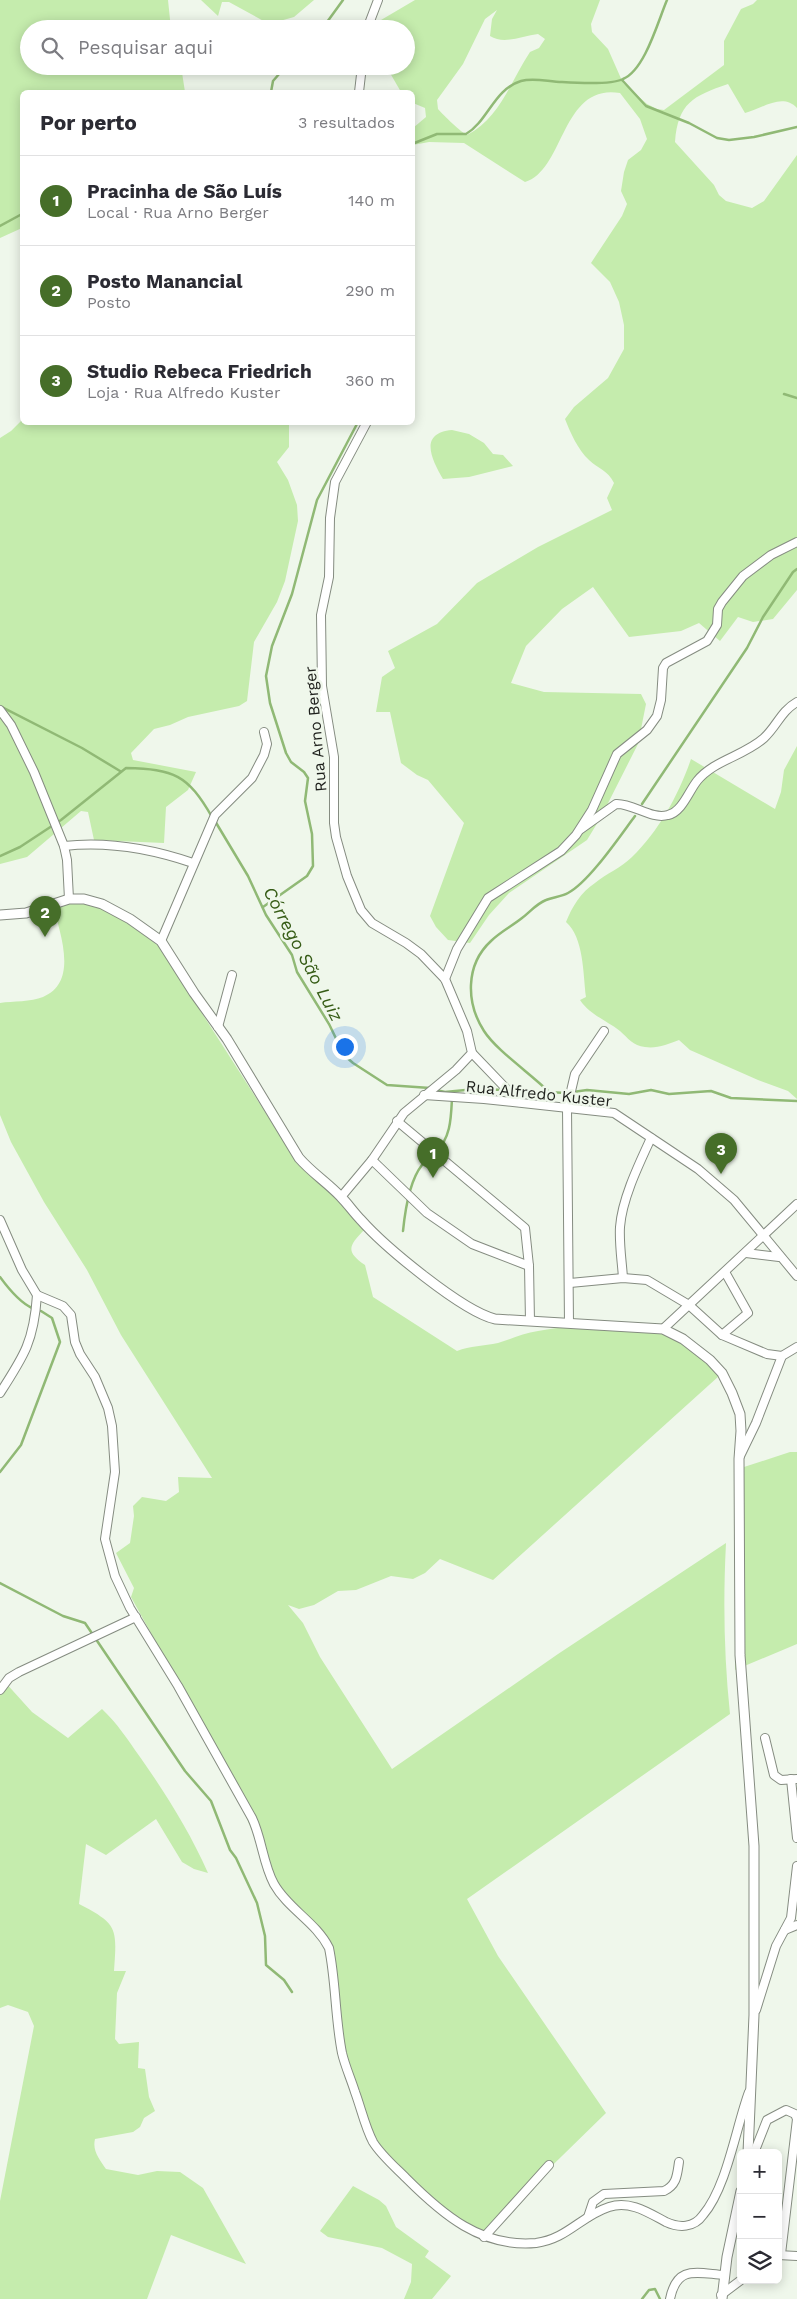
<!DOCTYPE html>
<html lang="pt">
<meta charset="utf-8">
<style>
:root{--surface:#fff;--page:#f7f7f7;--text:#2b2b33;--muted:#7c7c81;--line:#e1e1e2;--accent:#466e29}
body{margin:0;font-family:"Work Sans",sans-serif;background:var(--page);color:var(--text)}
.controls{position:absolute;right:15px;bottom:15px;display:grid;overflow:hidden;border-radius:8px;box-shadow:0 2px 12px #0003}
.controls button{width:45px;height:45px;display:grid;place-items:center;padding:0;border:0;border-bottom:1px solid var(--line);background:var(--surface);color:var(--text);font:25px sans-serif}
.you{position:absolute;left:344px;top:1046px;width:18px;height:18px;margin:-12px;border:4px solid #fff;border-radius:50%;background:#1a73e8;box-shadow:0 0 0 8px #1a73e833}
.badge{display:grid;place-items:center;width:32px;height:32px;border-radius:50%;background:var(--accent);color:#fff;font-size:16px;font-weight:700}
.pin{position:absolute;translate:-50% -41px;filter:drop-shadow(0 1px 2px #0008)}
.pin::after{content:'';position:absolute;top:26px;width:18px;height:15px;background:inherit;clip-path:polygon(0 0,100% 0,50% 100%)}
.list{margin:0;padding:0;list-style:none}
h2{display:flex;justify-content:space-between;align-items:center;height:65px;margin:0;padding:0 20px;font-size:21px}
h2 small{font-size:16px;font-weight:400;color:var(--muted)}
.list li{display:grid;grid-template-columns:32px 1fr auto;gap:15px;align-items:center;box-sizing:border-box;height:90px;padding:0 20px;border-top:1px solid var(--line)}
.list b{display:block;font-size:19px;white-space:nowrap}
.list p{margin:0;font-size:16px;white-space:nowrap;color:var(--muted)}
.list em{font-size:16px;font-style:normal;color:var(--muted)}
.icon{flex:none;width:28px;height:28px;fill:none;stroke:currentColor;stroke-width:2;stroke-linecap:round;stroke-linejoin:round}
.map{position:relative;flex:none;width:797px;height:2299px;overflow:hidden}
.search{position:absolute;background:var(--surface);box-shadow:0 2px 12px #0003;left:20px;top:20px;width:395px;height:55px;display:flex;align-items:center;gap:12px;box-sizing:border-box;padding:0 18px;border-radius:28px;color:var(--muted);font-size:19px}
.panel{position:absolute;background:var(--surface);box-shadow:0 2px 12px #0003;left:20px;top:90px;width:395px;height:335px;border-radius:8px}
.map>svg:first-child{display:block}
.green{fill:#c5ecad;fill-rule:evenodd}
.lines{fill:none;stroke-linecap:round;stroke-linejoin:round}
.stream{stroke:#90b975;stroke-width:2.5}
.minor-casing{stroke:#858c81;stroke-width:10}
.major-casing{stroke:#858c81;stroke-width:11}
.minor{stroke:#fff;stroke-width:8}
.major{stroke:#fff;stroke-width:9}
.labels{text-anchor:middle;stroke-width:5;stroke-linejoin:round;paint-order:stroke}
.street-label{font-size:16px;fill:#1e201c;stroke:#eff7eb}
.water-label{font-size:18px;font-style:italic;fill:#365c16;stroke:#eff7eb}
</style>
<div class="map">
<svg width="797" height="2299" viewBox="0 0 797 2299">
<rect width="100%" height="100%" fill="#eff7eb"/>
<g class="green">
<polygon points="0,0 168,0 171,29 29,29 29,66 181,66 185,92 22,92 22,228 0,238"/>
<polygon points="201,0 314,0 294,17 269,24 229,2 222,2 218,16"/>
<path d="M415,0H600L591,24L592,32L608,49L623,83L647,104L657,109L664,110L724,65V41L741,9L753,4L757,0H797V108C782,92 762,109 745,113L728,84C693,96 678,103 675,142L714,185L719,195L726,201L752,208L764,201L797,155V590L773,619L753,622L738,617L720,641L699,623L681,631L629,637L593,587L562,609L526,646L511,683L544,692L641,694L646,704L638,744L601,817L587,840L509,893L489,915L470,943L448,940L436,927L430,916L464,823L428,780L417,775L401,763L390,712H376L382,677L395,668L388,651L437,624L477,583L538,547L612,510L607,498L614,483C608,470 598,469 589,460C578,450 570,432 565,419L574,407L608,378L624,349V325L619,302L610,282L591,263L622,216L627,204L621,191L624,172L628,160L641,150L647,139L640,119L620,93C561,83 565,170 525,182L464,143L429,142L413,145V128L426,117L425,108L413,103L412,92H401L386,66H406V29H378L381,20ZM497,10L492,19L490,36C504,45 522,36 538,34L545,39L539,48L530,52C510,82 500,118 467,135C462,133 443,115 438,109L437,100L463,64L485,19Z"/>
<polygon points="22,420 22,422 237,422 289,425 289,447 277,462 288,480 297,505 298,521 285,581 277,602 254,642 247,701 239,706 188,717 170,725 154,729 131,753 133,760 196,772 188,790 166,807 164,843 94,840 88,812 81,811 27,857 0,864 0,438 11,431"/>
<path d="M452,430L469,434L484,443L493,454L503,455L513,466L469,477L443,479C432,460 418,433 452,430Z"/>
<path d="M797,746V1099L788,1091L758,1080L690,1050L679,1040C669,1044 656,1049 645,1047C633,1046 628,1038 620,1031C606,1020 590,1015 580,1000L586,997C583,973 584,938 566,922C572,907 581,892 595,883C607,873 621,868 632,857C659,831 679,794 691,759L775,809L781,792L784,770Z"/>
<path d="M64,899L105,907L159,946L290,1151L352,1214L364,1230C349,1246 345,1251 365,1265L373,1297L457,1351C470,1346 484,1346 498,1343C511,1339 524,1333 538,1331C580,1324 638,1320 678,1338C694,1345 709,1362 719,1376L493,1580L440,1559L425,1573L413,1579L391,1576L356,1590L338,1591L314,1605L299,1609L288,1605L303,1623L320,1657L392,1769L558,1654L726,1543C723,1601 724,1657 730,1714L467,1899L498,1956L606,2113L482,2234H471L371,2144L365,2133L351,2086L328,1956L322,1941L284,1895L267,1865L234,1789L189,1702L131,1597L134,1588L116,1553L130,1543L134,1516L133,1506L142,1497L166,1501L179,1492L178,1477L212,1478L121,1335L87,1270L44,1202L11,1142L0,1115V1003C13,1001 31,1002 43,997C80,982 59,930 52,902Z"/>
<polygon points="790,1452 797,1452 797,1644 735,1670 735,1572 744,1467"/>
<path d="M4,1681L32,1712L68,1738L102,1709C117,1723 128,1740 140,1757C166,1794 190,1832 208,1873L194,1869L182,1862L156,1819L106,1855L86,1844L79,1904C118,1924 117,1928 114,1971H126L117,1993L115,2039L119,2044L139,2042L138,2068L145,2069L149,2097L155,2111L144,2118L140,2127L133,2132L95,2139C92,2151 100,2160 106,2169L138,2175L157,2171L180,2172L203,2188L246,2264L171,2235L147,2299H0V2201L34,2026L28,2012L8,2005L0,2008V1691Z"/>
<polygon points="353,2186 379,2200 386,2206 396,2227 429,2251 425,2257 451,2276 432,2299 404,2299 411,2282 412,2264 382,2248 328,2237 320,2231"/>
</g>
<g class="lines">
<g class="stream">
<polyline points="322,29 343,0"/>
<polyline points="622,80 646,106 689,123 717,138 729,140 754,137 797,127"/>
<polyline points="271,92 273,81 286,66"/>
<path d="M412,144L437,134H466C488,121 494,89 521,81C534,77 549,82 562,82C577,83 611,85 623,79C645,70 658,21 667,0"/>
<polyline points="0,226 22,214"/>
<polyline points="784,394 797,398"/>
<polyline points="0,706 82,748 120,771"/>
<polyline points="642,804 747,648 763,617 793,572 797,569"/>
<polyline points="215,821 248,876 266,915 292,955 297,972 329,1024 344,1055 353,1063 387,1085 430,1088"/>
<path d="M0,856L20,847L61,820L126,768C174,769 188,775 212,817"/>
<polyline points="263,907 307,876 313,866 312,834 305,801 308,778 304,772 291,762 286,753 270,703 266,676 272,646 292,594 317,500 358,422"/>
<polyline points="436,1090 445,1092 476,1089 505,1090"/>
<polyline points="510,1090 566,1093 587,1090 629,1094 651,1090 669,1094 711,1091 731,1098 797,1101"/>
<path d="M548,1091C531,1074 496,1050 484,1031C466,1003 465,965 491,941C500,932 512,926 522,918C530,912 536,904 546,900C553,897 561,897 568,893C589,882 620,836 635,816"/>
<path d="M403,1231C405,1211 410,1180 422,1165C426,1160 432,1156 436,1152C451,1137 451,1118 452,1098"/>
<path d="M0,1277C8,1288 19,1302 32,1308"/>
<polyline points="0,1472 21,1445 60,1342 52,1318 41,1311"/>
<polyline points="0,1583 63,1616 85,1623 185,1771 211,1801 230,1850 236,1858 257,1903 265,1936 266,1965 284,1980 292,1992"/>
<polyline points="642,2299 649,2290 655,2289 660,2299"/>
</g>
<g class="minor-casing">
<g id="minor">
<polyline points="367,29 378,0"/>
<polyline points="359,92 362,66"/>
<polyline points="0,710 11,725 34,772 64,846 67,860 69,899"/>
<path d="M581,829L616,804C633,803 651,820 668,815C682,812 689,791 697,781C714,760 744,756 764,738C777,726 781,711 797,702"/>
<path d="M64,846C108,841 152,849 193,863"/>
<polyline points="161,941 215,815 252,778 264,755 267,744 264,732"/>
<polyline points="445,979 457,949 488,898 561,851 576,835 592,810 617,754 647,730 657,716 661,700 663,668 666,663 707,641 717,625 718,609 722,602 743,576 771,555 797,542"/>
<polyline points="218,1027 232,975"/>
<polyline points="472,1053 519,1102"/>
<polyline points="424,1095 484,1099 614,1113 698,1169 734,1200 797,1276"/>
<polyline points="397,1121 525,1228 529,1266 530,1321"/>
<polyline points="372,1160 427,1213 472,1244 529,1266"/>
<polyline points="341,1197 372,1160 404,1113 456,1070 472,1053 467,1031 445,979 421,954 406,943 372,923 361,910 347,876 336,837 334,823 334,757 322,686 321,615 329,577 330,518 335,482 367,422"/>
<path d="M0,1220L22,1270L37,1295L63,1306L71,1315L75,1342L80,1354L95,1377L108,1408L112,1426L115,1472L105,1539L115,1576L130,1608L178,1686L252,1818C262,1839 263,1864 274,1884C288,1909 316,1922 329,1948C336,1982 335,2018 342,2053C345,2066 351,2079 355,2092C361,2108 365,2127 373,2142C381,2155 395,2167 406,2178C442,2214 481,2248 536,2243C567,2239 581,2216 609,2207C630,2200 649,2213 666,2222C679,2228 694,2228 703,2215C727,2187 736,2127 749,2092"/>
<polyline points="746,1253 779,1257"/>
<path d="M623,1278C622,1262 619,1244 620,1227C622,1199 639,1164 651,1138"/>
<polyline points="570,1283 623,1278 647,1280 689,1305 722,1335 767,1354 782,1356"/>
<polyline points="569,1323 567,1108 575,1074 604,1031"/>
<polyline points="663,1329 797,1204"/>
<polyline points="722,1335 748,1313 725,1272"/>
<path d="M0,1393C24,1356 34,1341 37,1295"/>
<polyline points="740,1456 756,1423 782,1356 797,1347"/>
<polyline points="0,1690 9,1678 19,1672 136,1617"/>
<polyline points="765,1738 774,1775 781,1780 797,1779"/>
<polyline points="791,1779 797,1838"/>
<polyline points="785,1930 797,1925"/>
<polyline points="756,2010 776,1946 791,1918 797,1866"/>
<polyline points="754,2153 767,2120 786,2110 795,2114 797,2119 781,2254"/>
<path d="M588,2217L593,2202L604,2194L664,2191C677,2185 677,2175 679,2162"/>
<polyline points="484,2237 549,2165"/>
<polyline points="778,2255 797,2256"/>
<polyline points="721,2295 741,2280"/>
<path d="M670,2299C677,2265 696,2273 724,2275"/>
</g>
</g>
<g class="major-casing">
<g id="major">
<path d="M0,915L26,913L69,899H84L102,904L130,919L161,941L194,993L227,1039L299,1158C312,1173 328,1183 341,1197C348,1204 354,1213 361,1220C385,1247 462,1311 495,1319L663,1329L683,1339L710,1360L722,1373L732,1393L740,1414L741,1431L739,1459L740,1655L754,1846V2015L748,2153"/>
<polyline points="722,2299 727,2257 741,2191"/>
</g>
</g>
<use href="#minor" class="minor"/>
<use href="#major" class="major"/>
</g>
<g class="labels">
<g class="street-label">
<text transform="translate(315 729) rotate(-95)" y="6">Rua Arno Berger</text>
<text transform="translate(539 1093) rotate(6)" y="6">Rua Alfredo Kuster</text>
</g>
<g class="water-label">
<text transform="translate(303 954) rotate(62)" y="6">Córrego São Luiz</text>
</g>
</g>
</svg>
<div class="controls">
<button>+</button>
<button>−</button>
<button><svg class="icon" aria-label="layers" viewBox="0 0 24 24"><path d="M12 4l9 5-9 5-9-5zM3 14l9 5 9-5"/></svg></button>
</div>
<div class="you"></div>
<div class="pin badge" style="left:433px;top:1178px">1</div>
<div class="pin badge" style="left:45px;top:937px">2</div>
<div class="pin badge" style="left:721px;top:1174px">3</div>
<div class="search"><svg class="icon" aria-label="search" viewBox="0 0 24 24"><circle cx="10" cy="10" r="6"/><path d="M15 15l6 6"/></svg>Pesquisar aqui</div>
<section class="panel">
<h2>Por perto<small>3 resultados</small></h2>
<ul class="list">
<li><span class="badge">1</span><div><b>Pracinha de São Luís</b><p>Local · Rua Arno Berger</p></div><em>140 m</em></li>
<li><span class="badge">2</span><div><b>Posto Manancial</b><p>Posto</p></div><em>290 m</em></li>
<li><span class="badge">3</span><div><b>Studio Rebeca Friedrich</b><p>Loja · Rua Alfredo Kuster</p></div><em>360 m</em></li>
</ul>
</section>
</div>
